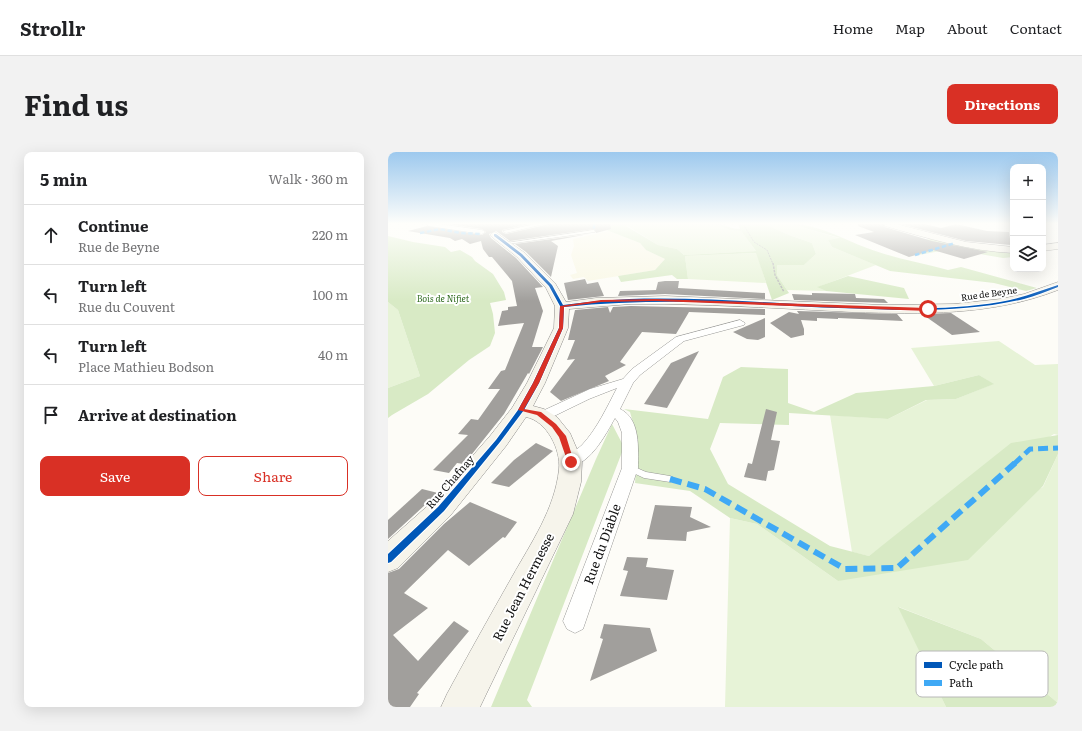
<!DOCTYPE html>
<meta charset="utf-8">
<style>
:root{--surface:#fff;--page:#f2f2f2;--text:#202124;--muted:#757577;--line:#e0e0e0;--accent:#d93025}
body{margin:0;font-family:Literata,serif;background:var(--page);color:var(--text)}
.controls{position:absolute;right:12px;top:12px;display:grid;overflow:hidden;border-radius:8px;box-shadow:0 4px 16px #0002}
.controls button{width:36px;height:36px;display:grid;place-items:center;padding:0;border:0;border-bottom:1px solid var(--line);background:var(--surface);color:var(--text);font:20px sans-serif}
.stop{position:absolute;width:12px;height:12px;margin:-9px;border:3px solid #d93025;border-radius:50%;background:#fff}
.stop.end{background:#d93025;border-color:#fff;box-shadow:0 1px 4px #0008}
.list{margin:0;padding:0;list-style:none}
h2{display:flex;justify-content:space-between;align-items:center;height:52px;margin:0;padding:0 16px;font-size:17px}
h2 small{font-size:13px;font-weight:400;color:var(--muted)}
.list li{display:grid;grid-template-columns:26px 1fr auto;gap:12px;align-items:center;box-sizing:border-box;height:60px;padding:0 16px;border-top:1px solid var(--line)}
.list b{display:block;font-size:15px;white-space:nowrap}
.list p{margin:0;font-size:13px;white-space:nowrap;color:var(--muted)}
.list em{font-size:13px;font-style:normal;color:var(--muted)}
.actions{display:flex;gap:8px;padding:12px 16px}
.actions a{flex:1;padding:9px 0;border:1px solid var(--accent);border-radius:8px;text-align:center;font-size:14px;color:var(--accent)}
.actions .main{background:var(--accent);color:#fff}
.icon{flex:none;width:22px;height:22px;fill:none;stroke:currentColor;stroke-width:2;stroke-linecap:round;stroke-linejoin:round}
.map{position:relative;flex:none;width:670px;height:555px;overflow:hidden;border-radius:8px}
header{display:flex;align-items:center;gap:24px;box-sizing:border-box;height:56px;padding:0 20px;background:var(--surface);border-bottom:1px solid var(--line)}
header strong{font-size:19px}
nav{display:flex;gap:22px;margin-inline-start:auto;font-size:14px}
.intro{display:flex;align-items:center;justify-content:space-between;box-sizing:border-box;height:96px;padding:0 24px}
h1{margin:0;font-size:28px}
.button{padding:10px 18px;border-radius:8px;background:var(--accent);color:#fff;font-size:14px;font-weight:700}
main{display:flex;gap:24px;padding:0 24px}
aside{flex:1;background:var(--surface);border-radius:8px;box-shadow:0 4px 16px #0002}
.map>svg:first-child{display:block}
.farmland{fill:#f9f7e4}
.green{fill:#e7f3d7}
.forest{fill:#d8eac5}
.building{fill:#a19f9c}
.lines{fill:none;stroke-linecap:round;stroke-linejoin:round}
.lane-casing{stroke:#979795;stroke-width:1}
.street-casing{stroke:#979795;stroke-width:1}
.secondary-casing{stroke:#8e8d8b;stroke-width:1}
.path-far1{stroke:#b9b9b8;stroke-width:1;stroke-dasharray:2 1;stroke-linecap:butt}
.path{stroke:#b9b9b8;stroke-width:1.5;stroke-dasharray:2.5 1;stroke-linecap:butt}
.lane{fill:#fffffe;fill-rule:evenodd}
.street{fill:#fffffe;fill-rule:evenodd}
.secondary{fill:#f6f4eb;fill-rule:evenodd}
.quiet-far2{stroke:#3fa9f5;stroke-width:2.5;stroke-dasharray:4.5 2.5;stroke-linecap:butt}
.quiet-far1{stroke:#3fa9f5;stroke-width:5;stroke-dasharray:10 5;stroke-linecap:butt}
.quiet{stroke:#3fa9f5;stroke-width:6;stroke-dasharray:12 6;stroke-linecap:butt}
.cycleway-casing{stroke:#fff;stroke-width:2}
.cycleway{fill:#0057b8;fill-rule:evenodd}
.route{fill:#d93025}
.labels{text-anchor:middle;stroke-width:4;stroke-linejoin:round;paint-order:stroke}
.far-street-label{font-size:9px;fill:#111;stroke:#fff}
.far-park-label{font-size:9px;font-style:italic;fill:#2f6b1f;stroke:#fff}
.street-label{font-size:11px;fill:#111;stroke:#fff}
.near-street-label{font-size:13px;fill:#111;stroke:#fff}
.key{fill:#fff;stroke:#b8b8b8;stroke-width:1}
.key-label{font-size:11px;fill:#111}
</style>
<header>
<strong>Strollr</strong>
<nav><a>Home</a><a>Map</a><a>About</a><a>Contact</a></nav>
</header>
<div class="intro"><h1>Find us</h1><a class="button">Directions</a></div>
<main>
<aside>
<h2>5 min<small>Walk · 360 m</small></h2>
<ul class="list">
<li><svg class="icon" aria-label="ahead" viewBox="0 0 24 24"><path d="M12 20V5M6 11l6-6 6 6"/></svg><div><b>Continue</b><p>Rue de Beyne</p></div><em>220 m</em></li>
<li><svg class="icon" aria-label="left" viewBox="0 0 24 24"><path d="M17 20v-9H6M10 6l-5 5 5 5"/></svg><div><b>Turn left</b><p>Rue du Couvent</p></div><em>100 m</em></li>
<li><svg class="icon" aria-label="left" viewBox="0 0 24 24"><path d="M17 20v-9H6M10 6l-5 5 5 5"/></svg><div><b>Turn left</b><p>Place Mathieu Bodson</p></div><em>40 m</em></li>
<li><svg class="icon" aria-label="arrive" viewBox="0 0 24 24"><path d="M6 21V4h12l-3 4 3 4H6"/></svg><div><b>Arrive at destination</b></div></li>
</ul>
<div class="actions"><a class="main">Save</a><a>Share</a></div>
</aside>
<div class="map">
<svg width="670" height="555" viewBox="0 0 670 555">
<rect width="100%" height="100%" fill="#fdfcf7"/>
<polygon class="farmland" points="221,79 252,91 258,98 277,107 267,118 200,129 196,125 185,127 182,123 189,121 183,103 186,94 185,87"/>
<g class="green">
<polygon points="240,72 328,72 341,78 353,79 368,99 296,103 289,97 270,93 238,73"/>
<polygon points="377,72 403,72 454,87 440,88 444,95 488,113 430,135 438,139 399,138 389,123 389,113 416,113 428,102 424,91 401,83"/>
<polygon points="369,101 378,131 300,127 297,104"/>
<polygon points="0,150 10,158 32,224 0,236"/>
<polygon points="611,189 647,213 670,212 670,283 666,282 523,373 481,404 464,400 442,263 500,267 539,248 568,247 605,232 591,223 546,234 523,196"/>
<polygon points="670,302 670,551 593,487 511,455 558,555 337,555 342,366 369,372 450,429 655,335"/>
</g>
<g class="forest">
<path d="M203,72H240L238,74L270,93L289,97L296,103L368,99L353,79L341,78L328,72C336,72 343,77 352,77L350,72H377L401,83L424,91L428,102L416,113H389V123L401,141L384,148L368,101L297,104L300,127H289L284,123L233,130L230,124L267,118L277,107L258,98L252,91Z"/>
<path d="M403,72C430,72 455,87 479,96C505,106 534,111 560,118L573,115L649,136L638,139L606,131L502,119L444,95L440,88L452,86Z"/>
<polygon points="0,84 25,90 57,95 63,100 72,98 84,105 87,109 105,122 116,140 118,148 102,151 105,162 107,181 102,194 81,208 40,242 4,263 0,266 0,236 32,224 10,158 0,150"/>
<polygon points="543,87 586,97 625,100 625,105 615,106 563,97 531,103 504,94"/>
<polygon points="460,124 516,136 521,147 438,139 429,135"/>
<polygon points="353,215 400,217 400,251 426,260 468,241 546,234 591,223 606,232 568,247 538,248 500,267 401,261 401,273 332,271 322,297 340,332 442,394 481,404 623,291 670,283 670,302 655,334 580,408 450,429 369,372 342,366 302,339 247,331 250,289 242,260 236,257 320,267 335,225"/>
<polygon points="224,272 236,295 139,548 144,555 103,555 208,307"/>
<polygon points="510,455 593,487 670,551 670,555 558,555"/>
</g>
<g class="building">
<polygon points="59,72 142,72 114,78 114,80 118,82 157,73 158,72 222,72 223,77 208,81 206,77 122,89 108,79 101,82 103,86 128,106 155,135 147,136 155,159 144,195 155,195 141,222 140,221 116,262 76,312 69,311 61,321 45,318 80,283 70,282 83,267 90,268 112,237 100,237 113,219 117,218 136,171 110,174 114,159 120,158 120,155 129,154 124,129 104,105 101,105 95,97 93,89 82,92 74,87 67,89 62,86 20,79 39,74 94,83 98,80 94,77"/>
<polygon points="470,72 495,72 497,75 544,89 600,100 576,107 545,98 521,105 467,83 486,80 470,74"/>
<polygon points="512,72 537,72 553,76 568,72 599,79 621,80 623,93 578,89"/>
<polygon points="201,82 163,89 170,94 163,125 138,100 127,92"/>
<polygon points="197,127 199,132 210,130 216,144 180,148 176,131"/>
<polygon points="277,129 291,129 290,136 377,141 377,147 277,142 230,144 232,139 268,138 270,130"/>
<polygon points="424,141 467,142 468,146 496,147 500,151 406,148 404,142 424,143"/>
<polygon points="243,154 377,157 377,163 301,160 288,182 254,180 232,210 238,213 217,224 221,229 173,249 162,240 187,207 179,208 187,188 180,188 187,158 220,155 222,161 225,155"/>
<polygon points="409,159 509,162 515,169 450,166 450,167 429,166 429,169 413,168 416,177 416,183 403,186 382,171 401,160 411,162"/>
<polygon points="563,161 592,180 564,183 534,162"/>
<polygon points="377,166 377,185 370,188 359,187 345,180"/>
<polygon points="311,199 279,256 256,252 283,211"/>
<polygon points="378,257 389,260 383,288 392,289 386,318 380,319 378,329 356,325 360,311 364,312"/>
<polygon points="148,291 165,299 121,335 103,331 126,308"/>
<polygon points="34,337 50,341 0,387 0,368"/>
<polygon points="82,350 129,370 117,386 115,385 81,414 60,398 16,441 40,456 5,483 30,509 66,469 81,479 29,541 31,542 22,555 0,555 0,421 11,417 56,372"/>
<polygon points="267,353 304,355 302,365 323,375 299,380 298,389 259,387"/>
<polygon points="239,405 260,406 258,415 286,418 279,448 232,444 240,419 235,418"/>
<polygon points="216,472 262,476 269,499 202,529 215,487 212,486"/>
</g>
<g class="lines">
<g class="lane-casing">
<g id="lane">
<polygon points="206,78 207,80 120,92 118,91"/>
<polygon points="242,313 258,320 282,324 285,325 286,327 285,329 282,330 256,326 239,318 238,316 239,314"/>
</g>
</g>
<g class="street-casing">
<g id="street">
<polygon points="38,72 51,72 94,78 97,80 94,82 41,74"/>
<polygon points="147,72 157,72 118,81 115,79"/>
<path d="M352,168L357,171L356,173L296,189L252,223L245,231L232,257C253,267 250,297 250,316L195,477L187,481L179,477L175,469L234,316V281L230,270L227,266C218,282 199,319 177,313L175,309C179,301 188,299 194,293C209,277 219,255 229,236L201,247L160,267L155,268L150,267L148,264L150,261L202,237L235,227L244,217L288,185Z"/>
</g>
</g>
<g class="secondary-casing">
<g id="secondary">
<path d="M496,72H508L578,90L625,95V101C581,99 539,86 497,74Z"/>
<path d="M107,80L137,101L167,131L178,150L208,146L277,144L496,153L566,152L613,147L636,142L670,130V138C603,164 535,162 464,160C402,157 340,153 277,152H243L181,157L180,176L157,231L145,254L156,257L169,265L182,281L194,309L193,330L185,362L92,555H53L59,542C80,503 102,464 124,425C143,391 167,357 171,317C173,298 159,269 138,265L118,294L62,364L10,416L0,420V389L44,350L102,284L124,256L139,231L166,176L167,154L158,136L129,105L104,85L102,83L104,81Z"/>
<polygon points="670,91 670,97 655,99 655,93"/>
</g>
</g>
<polyline class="path-far1" points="355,72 366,90 379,98 385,112"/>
<polyline class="path" points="385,111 387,123 396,140"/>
<use href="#lane" class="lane"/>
<use href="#street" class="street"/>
<use href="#secondary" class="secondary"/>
<g class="quiet-far2">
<polyline points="206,72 206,79"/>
<polyline points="32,81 52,77 73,81 93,82"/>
<polyline points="527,103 567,91"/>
</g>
<polyline class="quiet-far1" points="626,312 642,297 670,296"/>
<polyline class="quiet" points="282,327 317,337 457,417 509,416 627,311"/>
<g class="cycleway-casing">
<path id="cycleway" d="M106,82H108L134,102L164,133L175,153C197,150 219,148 241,147C304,145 366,150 428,153C489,156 552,160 612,150C632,147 651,139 670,133V135C659,139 647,144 636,147C585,159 534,159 482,157C450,156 417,155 385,153C315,149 246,148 176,155L175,176L151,231L136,258L112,290L56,359L3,410L0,411V402L50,355L108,288L130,258L145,231L171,176L172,154L161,134L132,104L106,84Z"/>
</g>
<use href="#cycleway" class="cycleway"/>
</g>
<linearGradient id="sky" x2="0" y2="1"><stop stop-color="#9dc9ee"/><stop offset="0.48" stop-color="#fefefb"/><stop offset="1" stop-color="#fefefb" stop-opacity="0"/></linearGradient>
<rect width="670" height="149" fill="url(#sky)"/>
<polygon class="route" points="268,147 540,156 542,157 540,159 268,149 213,150 176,155 175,176 151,231 136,257 153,260 168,272 178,284 186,310 185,311 180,311 171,285 164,275 149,263 130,258 145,231 171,176 172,154 213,148"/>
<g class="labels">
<g class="far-street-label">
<text transform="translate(601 142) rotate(-8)" y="3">Rue de Beyne</text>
</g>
<g class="far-park-label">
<text x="55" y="150">Bois de Nifiet</text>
</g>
<g class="street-label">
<text transform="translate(62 330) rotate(-49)" y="4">Rue Chafnay</text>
</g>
<g class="near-street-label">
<text transform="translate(214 392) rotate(-70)" y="5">Rue du Diable</text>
<text transform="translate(135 435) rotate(-63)" y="5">Rue Jean Hermesse</text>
</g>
</g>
<rect x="528" y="499" width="132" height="46" rx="6" class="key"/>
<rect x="536" y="510" width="18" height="6" fill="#0057b8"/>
<rect x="536" y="528" width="18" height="6" fill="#3fa9f5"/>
<g class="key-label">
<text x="561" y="517">Cycle path</text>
<text x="561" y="535">Path</text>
</g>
</svg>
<div class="controls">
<button>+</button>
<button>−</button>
<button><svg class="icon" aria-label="layers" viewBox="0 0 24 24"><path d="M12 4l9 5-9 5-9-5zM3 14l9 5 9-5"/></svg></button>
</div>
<div class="stop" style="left:540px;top:157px"></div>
<div class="stop end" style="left:183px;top:310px"></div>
</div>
</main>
